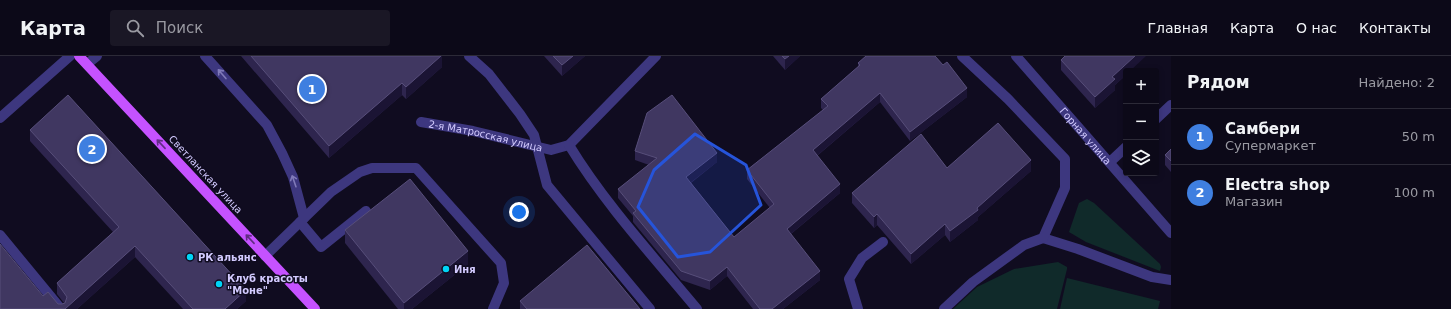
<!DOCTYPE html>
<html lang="ru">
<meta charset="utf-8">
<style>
:root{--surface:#0c0918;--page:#1a1725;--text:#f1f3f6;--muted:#9a9aa2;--line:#2c2a37;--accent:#ea580c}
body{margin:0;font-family:"DejaVu Sans",sans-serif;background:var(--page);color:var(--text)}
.controls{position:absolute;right:12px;top:12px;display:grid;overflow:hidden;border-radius:4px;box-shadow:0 2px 6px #0003}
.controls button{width:36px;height:36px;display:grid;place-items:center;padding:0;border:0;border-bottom:1px solid var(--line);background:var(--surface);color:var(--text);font:20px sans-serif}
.you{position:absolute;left:519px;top:156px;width:14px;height:14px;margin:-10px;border:3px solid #fff;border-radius:50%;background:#1a73e8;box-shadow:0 0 0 6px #1a73e833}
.badge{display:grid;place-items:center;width:26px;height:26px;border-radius:50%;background:var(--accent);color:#fff;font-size:13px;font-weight:700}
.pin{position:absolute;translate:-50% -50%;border:2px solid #fff;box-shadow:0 1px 4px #0006}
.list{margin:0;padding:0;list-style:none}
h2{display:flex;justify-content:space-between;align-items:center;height:52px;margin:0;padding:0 16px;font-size:17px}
h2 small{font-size:13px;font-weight:400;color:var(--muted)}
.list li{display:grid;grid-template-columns:26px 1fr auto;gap:12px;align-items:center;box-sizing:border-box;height:56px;padding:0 16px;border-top:1px solid var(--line)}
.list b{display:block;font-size:15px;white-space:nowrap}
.list p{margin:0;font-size:13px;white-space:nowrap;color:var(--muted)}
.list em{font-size:13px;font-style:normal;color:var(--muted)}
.icon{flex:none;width:22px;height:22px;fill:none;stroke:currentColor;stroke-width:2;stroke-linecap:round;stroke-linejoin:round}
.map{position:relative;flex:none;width:1171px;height:253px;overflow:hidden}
header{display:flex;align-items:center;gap:24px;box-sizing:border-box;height:56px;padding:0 20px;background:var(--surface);border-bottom:1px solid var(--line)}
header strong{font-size:19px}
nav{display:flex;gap:22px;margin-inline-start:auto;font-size:14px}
.search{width:280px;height:36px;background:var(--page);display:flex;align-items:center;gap:10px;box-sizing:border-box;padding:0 14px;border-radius:4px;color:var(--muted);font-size:15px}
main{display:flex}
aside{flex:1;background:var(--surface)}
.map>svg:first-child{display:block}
.green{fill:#102a2a}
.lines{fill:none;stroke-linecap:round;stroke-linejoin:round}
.service{stroke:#3d377f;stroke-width:10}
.minor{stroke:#3d377f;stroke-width:10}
.primary{stroke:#c552ff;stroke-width:10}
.wall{fill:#2e254e}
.shaded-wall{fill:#1b1434}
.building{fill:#403761;stroke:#574e7a}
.oneway{stroke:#807ab9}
.oneway2{stroke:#612c84}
.marked{fill:#2654da;fill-opacity:0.2;stroke:#2654da;stroke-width:3;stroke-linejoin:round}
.poi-dot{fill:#00d4f6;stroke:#100c20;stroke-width:1.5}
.labels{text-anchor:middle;stroke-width:3;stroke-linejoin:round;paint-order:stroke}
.street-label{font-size:10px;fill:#d3cbff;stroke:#100c20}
.poi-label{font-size:10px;font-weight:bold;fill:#d3cbff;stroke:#100c20;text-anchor:start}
</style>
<header>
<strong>Карта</strong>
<div class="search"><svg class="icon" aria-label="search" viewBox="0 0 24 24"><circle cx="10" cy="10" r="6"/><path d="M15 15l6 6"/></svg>Поиск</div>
<nav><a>Главная</a><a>Карта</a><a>О нас</a><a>Контакты</a></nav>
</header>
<main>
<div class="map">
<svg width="1171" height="253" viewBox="0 0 1171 253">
<rect width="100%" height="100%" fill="#100c20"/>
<g class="green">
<polygon points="1087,143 1094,147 1160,208 1161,211 1160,215 1086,186 1069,176 1079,147"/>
<polygon points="1058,206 1067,211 1067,213 1057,253 953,253 977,231 1014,213"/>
<polygon points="1067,222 1160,245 1158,253 1060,253"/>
</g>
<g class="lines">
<g class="service">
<polyline points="205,0 267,69 282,97 293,121 304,162"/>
<polyline points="469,0 489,18 520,58 534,79 547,129 650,253"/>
<polyline points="0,62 70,0"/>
<polyline points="1156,63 1171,49"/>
<path id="s1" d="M421,66L473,75L551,94L569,89L656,0"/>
<path d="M569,89C605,148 653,200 697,253"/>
<polyline points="1110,106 1126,91"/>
<polyline points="300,166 321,191 366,155"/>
<polyline points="0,179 61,253"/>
<polyline points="1043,182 1078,193 1152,221 1171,224"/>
<polyline points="265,200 331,136 360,116 372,112 416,112 501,207 504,227 493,253"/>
<polyline points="858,253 849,223 862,202 883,186"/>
<polyline points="944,253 973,226 1024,189 1043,182 1065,132 1065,103 1008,43 962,0"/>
</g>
<g class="minor">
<path id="s2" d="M1016,0L1171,177"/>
<polyline points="87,8 97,0"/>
</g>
<polyline class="primary" points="79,0 315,253"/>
</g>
<g class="wall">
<polygon points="241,0 442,0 442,11 406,43 402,39 329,102"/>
<polygon points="544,0 585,0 562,20"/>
<polygon points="773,0 800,0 785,14"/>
<polygon points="1061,4 1126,15 1126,19 1115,29 1115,34 1095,52 1061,14"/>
<polygon points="858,7 967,41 910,85 880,46 817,100 840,137 791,178 820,224 783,253 753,253 727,220 710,234 681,224 633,166 633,160 618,142 618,133 649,109 635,104 635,95 717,106 691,127 734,181 770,152 747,123 747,114 823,54 821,52 821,43 858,11"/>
<polygon points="30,74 246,245 237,253 183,253 135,201 77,253 0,253 43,240 58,248 62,248 64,247 57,238 57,227 113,176 30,85"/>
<polygon points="1171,93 1171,116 1165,109 1165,99"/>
<polygon points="947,112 1031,115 978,161 978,164 950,186 945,179 911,208 877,169 874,172 852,147 852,137"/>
<polygon points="345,174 468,208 412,253 398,253 345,187"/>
<polygon points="520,245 640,253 520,253"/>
</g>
<g class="shaded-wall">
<polygon points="441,0 442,0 442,11 406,43 406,31"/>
<polygon points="573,0 585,0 562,20 562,9"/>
<polygon points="789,0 800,0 785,14 785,3"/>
<polygon points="1135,0 1146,0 1130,15 1126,15 1126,19 1115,29 1115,34 1095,52 1095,41 1112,21"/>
<polygon points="402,27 402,39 329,102 329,90"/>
<polygon points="967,32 967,41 910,85 910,76"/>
<polygon points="880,37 880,46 813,103 813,94"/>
<polygon points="717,97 717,106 686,130 686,121"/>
<polygon points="1031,104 1031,115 978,161 978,164 950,186 950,175"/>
<polygon points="840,128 840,137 787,181 787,173"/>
<polygon points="877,158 877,169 874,172 874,161"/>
<polygon points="945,168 945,179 911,208 911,198"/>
<polygon points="135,190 135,201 77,253 65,253"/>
<polygon points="468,195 468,208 412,253 404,253 404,247"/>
<polygon points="727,211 727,220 710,234 710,225"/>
<polygon points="820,215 820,224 783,253 772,253"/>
<polygon points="246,234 246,245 237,253 225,253"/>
</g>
<g class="building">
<polygon points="251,0 441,0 406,31 402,27 329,90"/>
<polygon points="553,0 573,0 562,9"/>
<polygon points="782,0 789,0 785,3"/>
<polygon points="866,0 935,0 943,9 947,6 967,32 910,76 880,37 813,94 840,128 787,173 820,215 772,253 760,253 727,211 710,225 681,215 633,157 636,155 618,133 657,102 635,95 647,57 672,39 717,97 686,121 734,181 774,148 747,114 828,50 821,43 860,9 858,7"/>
<polygon points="1065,0 1135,0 1112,21 1115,23 1095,41 1061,4"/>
<polygon points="68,39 246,234 225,253 193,253 135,190 65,253 0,253 0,188 43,240 48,236 58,248 62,248 65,247 67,241 57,227 119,171 30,74"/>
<polygon points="998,67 1031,104 977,152 978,154 950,175 945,168 911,198 877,158 874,161 852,137 921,78 947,112"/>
<polygon points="1171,93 1171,105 1165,99"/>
<polygon points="410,123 468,195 404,247 345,174"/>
<polygon points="587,189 640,253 527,253 520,245"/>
</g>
<defs><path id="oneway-shaft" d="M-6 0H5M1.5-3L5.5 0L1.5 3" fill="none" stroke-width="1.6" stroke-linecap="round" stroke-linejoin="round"/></defs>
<g class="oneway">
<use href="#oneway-shaft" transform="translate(222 18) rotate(-131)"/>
<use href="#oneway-shaft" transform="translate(294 125) rotate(-109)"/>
</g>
<g class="oneway2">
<use href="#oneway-shaft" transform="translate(161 88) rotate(-133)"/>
<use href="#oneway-shaft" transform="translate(250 183) rotate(-133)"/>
</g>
<path class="marked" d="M695,78L746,109L761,149L710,196L678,201L638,151L654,114Z"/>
<g class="poi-dot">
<circle cx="190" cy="201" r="4"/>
<circle cx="446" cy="213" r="4"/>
<circle cx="219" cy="228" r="4"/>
</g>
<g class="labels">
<g class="street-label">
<text dy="4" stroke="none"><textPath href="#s2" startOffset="106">Горная улица</textPath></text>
<text dy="4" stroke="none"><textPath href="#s1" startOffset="66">2-я Матросская улица</textPath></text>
<text transform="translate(206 118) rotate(47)" y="4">Светланская улица</text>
</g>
<g class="poi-label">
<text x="198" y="205">РК альянс</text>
<text x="454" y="217">Иня</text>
<text x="227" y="226">Клуб красоты<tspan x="227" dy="12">"Моне"</tspan></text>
</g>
</g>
</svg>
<div class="controls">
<button>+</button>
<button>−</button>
<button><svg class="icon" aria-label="layers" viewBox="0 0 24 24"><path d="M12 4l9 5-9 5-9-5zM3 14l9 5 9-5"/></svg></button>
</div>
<div class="you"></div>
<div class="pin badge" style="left:312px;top:33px;background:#3f7fe0">1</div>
<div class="pin badge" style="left:92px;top:93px;background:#3f7fe0">2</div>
</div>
<aside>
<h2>Рядом<small>Найдено: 2</small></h2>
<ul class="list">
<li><span class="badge" style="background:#3f7fe0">1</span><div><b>Самбери</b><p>Супермаркет</p></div><em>50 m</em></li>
<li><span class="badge" style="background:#3f7fe0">2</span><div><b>Electra shop</b><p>Магазин</p></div><em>100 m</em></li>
</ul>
</aside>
</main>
